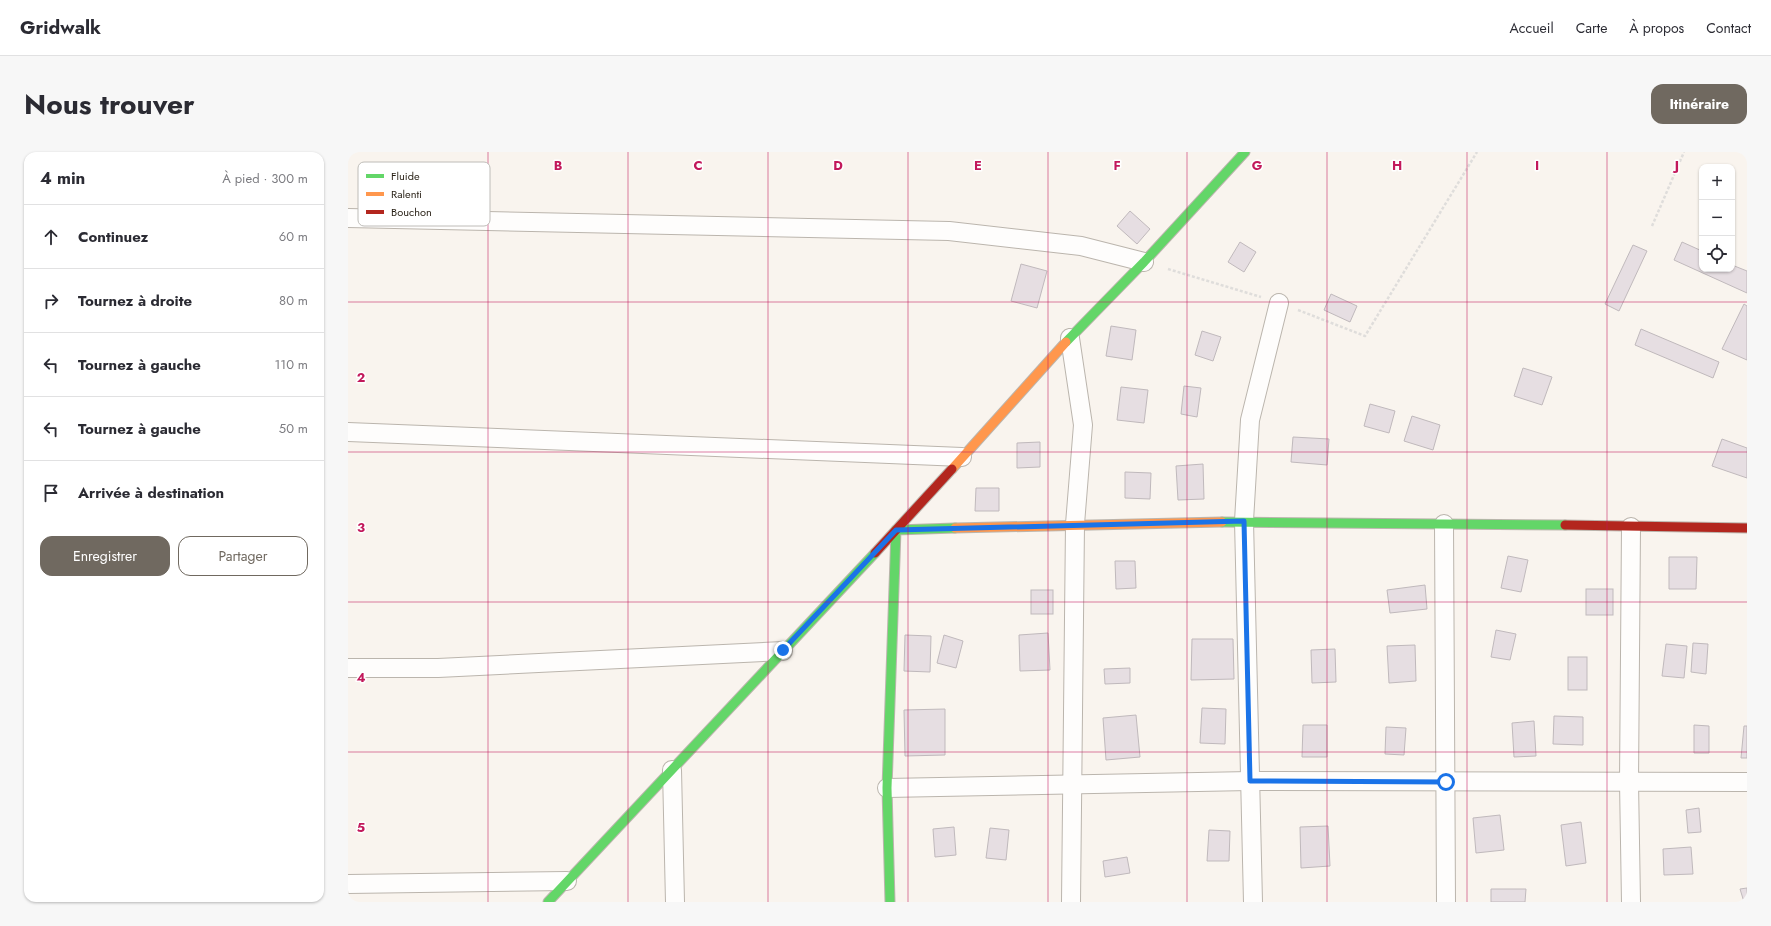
<!DOCTYPE html>
<html lang="fr">
<meta charset="utf-8">
<style>
:root{--surface:#fff;--page:#f7f7f7;--text:#2b2b33;--muted:#7c7c81;--line:#e1e1e2;--accent:#706960}
body{margin:0;font-family:Jost,sans-serif;background:var(--page);color:var(--text)}
.controls{position:absolute;right:12px;top:12px;display:grid;overflow:hidden;border-radius:8px;box-shadow:0 1px 3px #0004}
.controls button{width:36px;height:36px;display:grid;place-items:center;padding:0;border:0;border-bottom:1px solid var(--line);background:var(--surface);color:var(--text);font:20px sans-serif}
.stop{position:absolute;width:12px;height:12px;margin:-9px;border:3px solid #1a73e8;border-radius:50%;background:#fff}
.stop.end{background:#1a73e8;border-color:#fff;box-shadow:0 1px 4px #0008}
.list{margin:0;padding:0;list-style:none}
h2{display:flex;justify-content:space-between;align-items:center;height:52px;margin:0;padding:0 16px;font-size:17px}
h2 small{font-size:13px;font-weight:400;color:var(--muted)}
.list li{display:grid;grid-template-columns:26px 1fr auto;gap:12px;align-items:center;box-sizing:border-box;height:64px;padding:0 16px;border-top:1px solid var(--line)}
.list b{display:block;font-size:15px;white-space:nowrap}
.list em{font-size:13px;font-style:normal;color:var(--muted)}
.actions{display:flex;gap:8px;padding:12px 16px}
.actions a{flex:1;padding:9px 0;border:1px solid var(--accent);border-radius:12px;text-align:center;font-size:14px;color:var(--accent)}
.actions .main{background:var(--accent);color:#fff}
.icon{flex:none;width:22px;height:22px;fill:none;stroke:currentColor;stroke-width:2;stroke-linecap:round;stroke-linejoin:round}
.map{position:relative;flex:none;width:1399px;height:750px;overflow:hidden;border-radius:12px}
header{display:flex;align-items:center;gap:24px;box-sizing:border-box;height:56px;padding:0 20px;background:var(--surface);border-bottom:1px solid var(--line)}
header strong{font-size:19px}
nav{display:flex;gap:22px;margin-inline-start:auto;font-size:14px}
.intro{display:flex;align-items:center;justify-content:space-between;box-sizing:border-box;height:96px;padding:0 24px}
h1{margin:0;font-size:28px}
.button{padding:10px 18px;border-radius:12px;background:var(--accent);color:#fff;font-size:14px;font-weight:700}
main{display:flex;gap:24px;padding:0 24px}
aside{flex:1;background:var(--surface);border-radius:12px;box-shadow:0 1px 3px #0004}
.map>svg:first-child{display:block}
.building{fill:#e6dee2;stroke:#c0b9bc}
.lines{fill:none;stroke-linecap:round;stroke-linejoin:round}
.street-casing{stroke:#bbb5ad;stroke-width:20}
.fast-casing{stroke:#bbb5ad;stroke-width:11}
.slow-casing{stroke:#bbb5ad;stroke-width:11}
.jam-casing{stroke:#bbb5ad;stroke-width:11}
.path{stroke:#dfdddb;stroke-width:2.5;stroke-dasharray:3 2;stroke-linecap:butt}
.street{stroke:#fefdfc;stroke-width:18}
.fast{stroke:#63d668;stroke-width:9}
.slow{stroke:#ff974d;stroke-width:9}
.jam{stroke:#b3261e;stroke-width:9}
.route{stroke:#1a73e8;stroke-width:5}
.grid{fill:none;stroke:#c2185b;stroke-width:1;stroke-opacity:0.55}
.key{fill:#fff;stroke:#bebcb8;stroke-width:1}
.key-label{font-size:11px;fill:#261e13}
.grid-label{font-size:13px;text-anchor:middle;font-weight:bold;fill:#c2185b;stroke:#fff;stroke-width:3;stroke-linejoin:round;paint-order:stroke}
</style>
<header>
<strong>Gridwalk</strong>
<nav><a>Accueil</a><a>Carte</a><a>À propos</a><a>Contact</a></nav>
</header>
<div class="intro"><h1>Nous trouver</h1><a class="button">Itinéraire</a></div>
<main>
<aside>
<h2>4 min<small>À pied · 300 m</small></h2>
<ul class="list">
<li><svg class="icon" aria-label="ahead" viewBox="0 0 24 24"><path d="M12 20V5M6 11l6-6 6 6"/></svg><div><b>Continuez</b></div><em>60 m</em></li>
<li><svg class="icon" aria-label="right" viewBox="0 0 24 24"><path d="M7 20v-9h11M14 6l5 5-5 5"/></svg><div><b>Tournez à droite</b></div><em>80 m</em></li>
<li><svg class="icon" aria-label="left" viewBox="0 0 24 24"><path d="M17 20v-9H6M10 6l-5 5 5 5"/></svg><div><b>Tournez à gauche</b></div><em>110 m</em></li>
<li><svg class="icon" aria-label="left" viewBox="0 0 24 24"><path d="M17 20v-9H6M10 6l-5 5 5 5"/></svg><div><b>Tournez à gauche</b></div><em>50 m</em></li>
<li><svg class="icon" aria-label="arrive" viewBox="0 0 24 24"><path d="M6 21V4h12l-3 4 3 4H6"/></svg><div><b>Arrivée à destination</b></div></li>
</ul>
<div class="actions"><a class="main">Enregistrer</a><a>Partager</a></div>
</aside>
<div class="map">
<svg width="1399" height="750" viewBox="0 0 1399 750">
<rect width="100%" height="100%" fill="#f9f4ee"/>
<g class="building">
<polygon points="782,59 802,77 789,92 769,74"/>
<polygon points="892,90 908,100 896,120 880,110"/>
<polygon points="1334,90 1354,99 1354,117 1384,117 1384,113 1399,119 1399,141 1326,108"/>
<polygon points="1285,93 1299,99 1271,159 1257,152"/>
<polygon points="673,112 699,119 689,156 663,149"/>
<polygon points="983,142 1009,154 1002,170 976,158"/>
<polygon points="1396,152 1399,154 1399,208 1374,197"/>
<polygon points="763,174 788,178 784,208 758,204"/>
<polygon points="1293,177 1371,210 1365,226 1287,193"/>
<polygon points="854,179 873,185 865,209 847,203"/>
<polygon points="1175,216 1204,225 1194,253 1166,244"/>
<polygon points="836,234 853,236 849,265 833,262"/>
<polygon points="773,235 800,238 796,271 769,268"/>
<polygon points="1022,252 1047,259 1041,281 1016,274"/>
<polygon points="1064,264 1092,273 1085,298 1056,289"/>
<polygon points="945,285 981,287 979,313 943,310"/>
<polygon points="1374,287 1399,296 1399,326 1364,314"/>
<polygon points="692,290 692,315 669,316 669,291"/>
<polygon points="855,312 856,347 830,348 828,314"/>
<polygon points="777,320 803,321 802,347 777,346"/>
<polygon points="628,336 651,336 651,359 627,359"/>
<polygon points="1160,404 1180,408 1173,440 1153,436"/>
<polygon points="1321,405 1349,405 1348,437 1321,437"/>
<polygon points="767,409 787,409 788,436 768,437"/>
<polygon points="1077,433 1079,457 1042,461 1039,438"/>
<rect x="1238" y="437" width="27" height="26"/>
<rect x="683" y="438" width="22" height="24"/>
<polygon points="1148,478 1168,482 1162,508 1143,505"/>
<polygon points="700,481 702,518 672,519 671,483"/>
<polygon points="557,483 583,484 582,520 556,519"/>
<polygon points="596,483 615,489 608,516 589,511"/>
<polygon points="844,487 885,487 886,527 843,528"/>
<polygon points="1345,491 1360,492 1358,522 1343,520"/>
<polygon points="1318,492 1339,494 1336,526 1314,524"/>
<polygon points="1067,493 1068,529 1041,531 1039,494"/>
<polygon points="987,497 988,530 964,531 963,498"/>
<rect x="1220" y="505" width="19" height="33"/>
<polygon points="782,516 782,531 757,532 756,517"/>
<polygon points="854,556 878,557 877,592 852,591"/>
<polygon points="597,557 597,603 557,604 556,558"/>
<polygon points="788,563 792,605 758,608 755,566"/>
<polygon points="1206,564 1235,565 1235,593 1205,592"/>
<polygon points="1186,569 1188,604 1166,605 1164,571"/>
<polygon points="955,573 979,573 979,605 954,605"/>
<polygon points="1346,573 1361,574 1361,601 1346,601"/>
<polygon points="1396,574 1399,574 1399,606 1393,606"/>
<polygon points="1038,575 1058,576 1056,603 1037,602"/>
<polygon points="1351,656 1353,680 1340,681 1338,658"/>
<polygon points="1152,663 1156,698 1128,701 1125,666"/>
<polygon points="1233,670 1238,711 1218,714 1213,673"/>
<polygon points="980,674 982,714 953,716 952,675"/>
<polygon points="606,675 608,703 587,705 585,677"/>
<polygon points="642,676 661,678 658,708 638,706"/>
<polygon points="861,678 882,679 881,709 859,709"/>
<polygon points="1343,695 1345,722 1316,723 1315,697"/>
<polygon points="779,705 782,721 757,725 755,709"/>
<polygon points="1399,736 1399,750 1396,750 1392,737"/>
<polygon points="1143,737 1178,737 1177,750 1143,750"/>
</g>
<g class="lines">
<g class="street-casing">
<g id="street">
<polyline points="0,66 601,79 733,94 796,110"/>
<polyline points="722,186 735,273 727,372 723,750"/>
<polyline points="0,280 614,305"/>
<polyline points="1096,372 1098,750"/>
<polyline points="0,516 90,516 435,499"/>
<polyline points="324,618 327,750"/>
<polyline points="539,636 902,629 1399,630"/>
<polyline points="0,732 219,729"/>
<polyline points="905,750 896,369 902,268 931,151"/>
<polyline points="1283,750 1281,630 1283,375"/>
</g>
</g>
<g class="fast-casing">
<g id="fast">
<polyline points="718,190 796,110 897,0"/>
<polyline points="874,370 1217,373"/>
<polyline points="200,750 527,401"/>
<polyline points="542,750 539,636 548,378 607,376"/>
</g>
</g>
<g class="slow-casing">
<g id="slow">
<polyline points="604,317 718,190"/>
<polyline points="607,376 874,370"/>
</g>
</g>
<g class="jam-casing">
<g id="jam">
<polyline points="1217,373 1399,376"/>
<polyline points="527,401 604,317"/>
</g>
</g>
<g class="path">
<polyline points="1304,74 1336,0"/>
<polyline points="820,117 913,145"/>
<polyline points="950,158 1017,184 1129,0"/>
</g>
<use href="#street" class="street"/>
<use href="#fast" class="fast"/>
<use href="#slow" class="slow"/>
<use href="#jam" class="jam"/>
</g>
<g class="lines">
<polyline class="route" points="435,498 548,378 896,369 902,629 1098,630"/>
</g>
<path class="grid" d="M140,0V750M280,0V750M420,0V750M560,0V750M700,0V750M839,0V750M979,0V750M1119,0V750M1259,0V750M0,150H1399M0,300H1399M0,450H1399M0,600H1399"/>
<rect x="10" y="10" width="132" height="64" rx="6" class="key"/>
<rect x="18" y="22" width="18" height="4" fill="#63d668"/>
<rect x="18" y="40" width="18" height="4" fill="#ff974d"/>
<rect x="18" y="58" width="18" height="4" fill="#b3261e"/>
<g class="key-label">
<text x="43" y="28">Fluide</text>
<text x="43" y="46">Ralenti</text>
<text x="43" y="64">Bouchon</text>
</g>
<g class="grid-label">
<text x="210" y="18">B</text>
<text x="350" y="18">C</text>
<text x="490" y="18">D</text>
<text x="630" y="18">E</text>
<text x="769" y="18">F</text>
<text x="909" y="18">G</text>
<text x="1049" y="18">H</text>
<text x="1189" y="18">I</text>
<text x="1329" y="18">J</text>
<text x="13" y="230">2</text>
<text x="13" y="380">3</text>
<text x="13" y="530">4</text>
<text x="13" y="680">5</text>
</g>
</svg>
<div class="controls">
<button>+</button>
<button>−</button>
<button><svg class="icon" aria-label="locate" viewBox="0 0 24 24"><circle cx="12" cy="12" r="6"/><path d="M12 2v4M12 18v4M2 12h4M18 12h4"/></svg></button>
</div>
<div class="stop" style="left:1098px;top:630px"></div>
<div class="stop end" style="left:435px;top:498px"></div>
</div>
</main>
